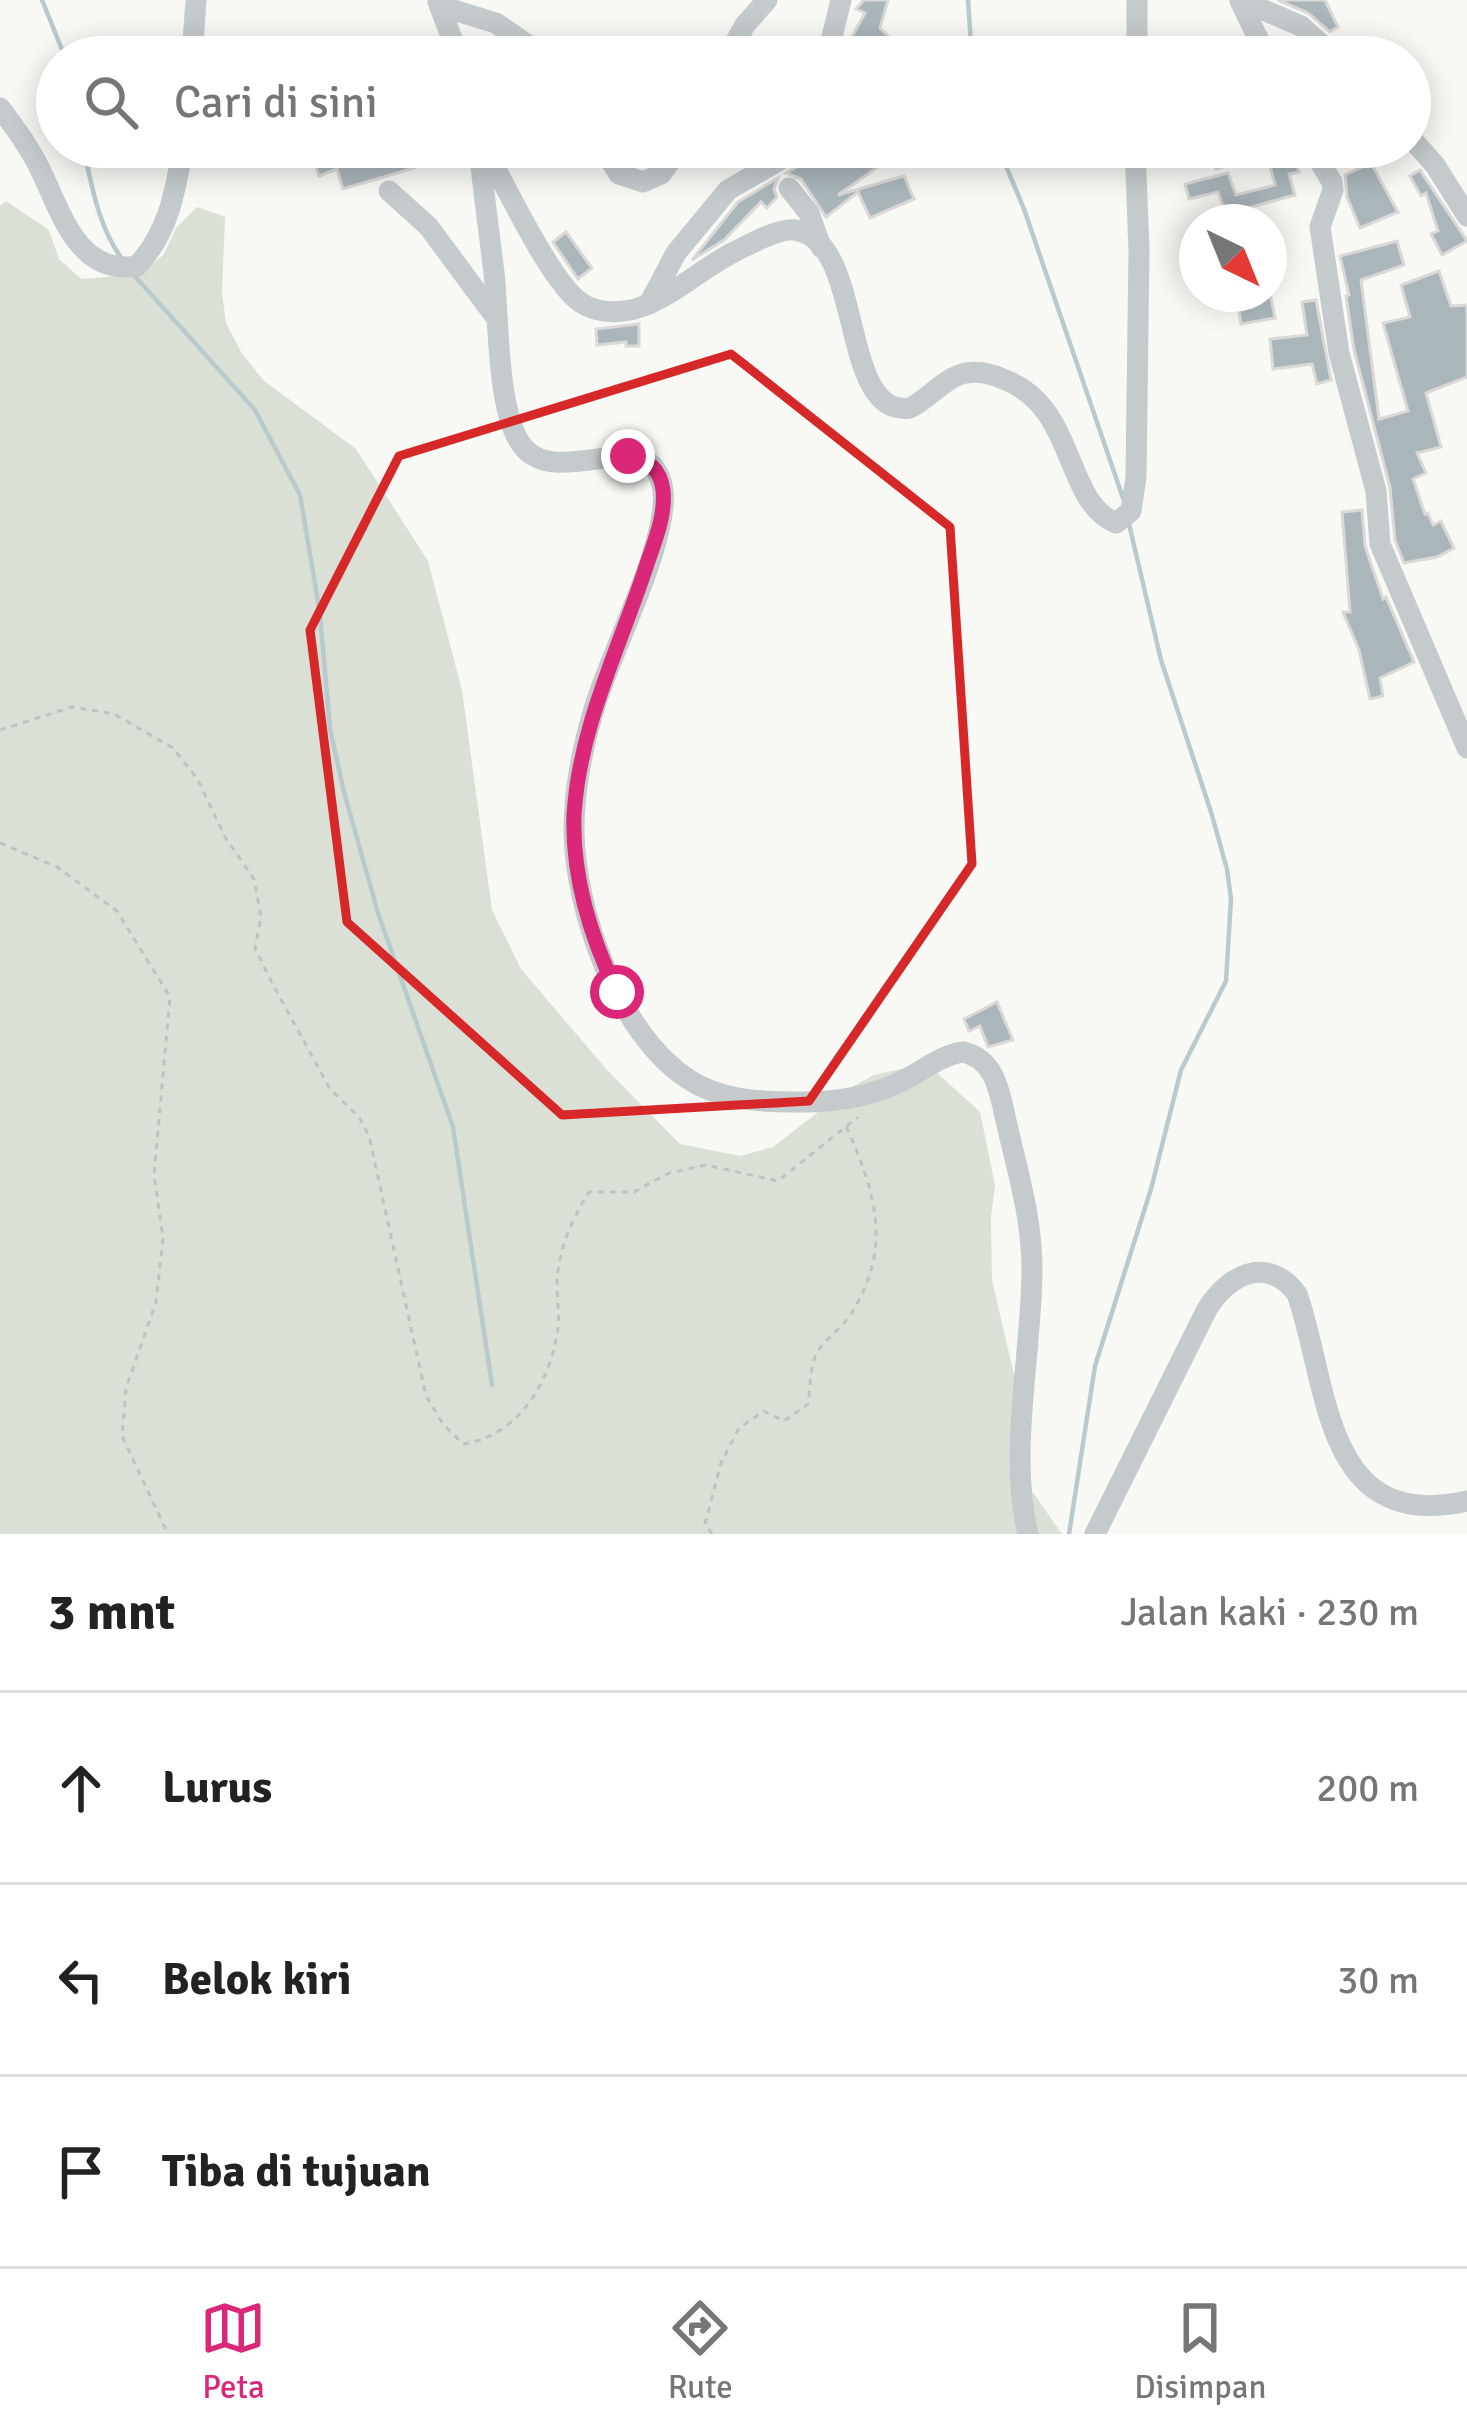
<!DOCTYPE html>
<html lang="id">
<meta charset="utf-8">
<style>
:root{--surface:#fff;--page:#f2f2f2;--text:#222;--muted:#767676;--line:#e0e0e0;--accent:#db2777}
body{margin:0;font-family:Signika,sans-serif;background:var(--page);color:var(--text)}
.compass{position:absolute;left:1179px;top:204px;width:108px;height:108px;border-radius:50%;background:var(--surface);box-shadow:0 6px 30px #0003;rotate:137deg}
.stop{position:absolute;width:36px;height:36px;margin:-27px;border:9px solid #db2777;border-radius:50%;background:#fff}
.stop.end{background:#db2777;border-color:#fff;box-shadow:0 3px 12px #0008}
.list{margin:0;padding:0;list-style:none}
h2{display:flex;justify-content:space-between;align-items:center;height:156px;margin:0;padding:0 48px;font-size:51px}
h2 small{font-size:39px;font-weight:400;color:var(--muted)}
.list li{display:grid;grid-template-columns:78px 1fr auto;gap:36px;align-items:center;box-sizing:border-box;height:192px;padding:0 48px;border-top:3px solid var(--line)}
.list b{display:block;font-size:45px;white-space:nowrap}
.list em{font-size:39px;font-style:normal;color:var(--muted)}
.icon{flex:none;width:66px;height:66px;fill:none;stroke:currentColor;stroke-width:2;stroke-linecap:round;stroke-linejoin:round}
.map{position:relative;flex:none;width:1467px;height:1534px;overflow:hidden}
.search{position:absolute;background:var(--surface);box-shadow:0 6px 30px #0003;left:36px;right:36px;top:36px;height:132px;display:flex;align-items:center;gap:30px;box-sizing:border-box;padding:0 42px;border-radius:66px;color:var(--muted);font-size:45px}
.sheet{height:732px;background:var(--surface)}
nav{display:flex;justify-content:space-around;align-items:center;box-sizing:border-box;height:168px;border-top:3px solid var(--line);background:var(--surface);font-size:33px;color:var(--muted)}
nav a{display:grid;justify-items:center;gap:6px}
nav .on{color:var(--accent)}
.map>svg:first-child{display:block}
.green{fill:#dae0d5}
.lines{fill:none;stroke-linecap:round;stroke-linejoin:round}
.stream{stroke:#bacacc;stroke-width:4.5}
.building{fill:#abb6bb;stroke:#dad9d7;stroke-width:3}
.path{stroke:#c0c3c5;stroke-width:3;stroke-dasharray:6 6;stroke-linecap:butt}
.minor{stroke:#c5cacd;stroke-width:21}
.route{stroke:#db2777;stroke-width:15}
.marked{fill:none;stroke:#d62828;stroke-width:9;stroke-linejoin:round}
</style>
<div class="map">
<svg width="1467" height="1534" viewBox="0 0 1467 1534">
<rect width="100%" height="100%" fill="#f8f8f5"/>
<polygon class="green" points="6,201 49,230 59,259 81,279 142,274 164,254 176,228 197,207 225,217 222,293 226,323 241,352 263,380 356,449 428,561 462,690 492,910 521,969 607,1070 680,1144 740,1156 773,1147 848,1089 874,1075 906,1068 936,1072 980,1112 995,1185 991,1217 992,1280 1019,1396 1027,1484 1062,1534 0,1534 0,206"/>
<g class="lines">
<g class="stream">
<polyline points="42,0 65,57"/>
<polyline points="968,0 972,57"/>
<path d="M83,147C92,186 98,226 122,259"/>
<polyline points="998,147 1024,209 1124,501"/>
<polyline points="132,273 255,410 300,495 320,614 330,729 344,792 378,913 453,1127 492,1385"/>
<polyline points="1069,1534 1095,1366 1151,1189 1181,1070 1226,981 1231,899 1227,869 1211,812 1161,660 1129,524"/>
</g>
</g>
<g class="building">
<polygon points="864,0 888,0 880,28 901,49 893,57 866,57 846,48 865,13 856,9"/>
<polygon points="1278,0 1325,0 1338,27 1330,32 1308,13"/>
<polygon points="408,147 414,168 343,189 337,169 319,176 313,159 338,149 344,165"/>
<polygon points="817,147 906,147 838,195 904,176 914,199 870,218 858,192 826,217 801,179 786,173 810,159"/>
<polygon points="1243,147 1292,147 1299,172 1289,174 1295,195 1226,214 1218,192 1189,199 1185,184 1228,173 1236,195 1275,185 1267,155 1216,169 1213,154"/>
<polygon points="1371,163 1398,212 1360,228 1347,197 1345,175"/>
<polygon points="1420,170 1467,241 1442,255 1431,234 1438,231 1426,193 1421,196 1410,176"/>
<polygon points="778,178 774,189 777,197 767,208 761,202 724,240 692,260 738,202"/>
<polygon points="566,232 592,268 578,279 553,242"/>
<polygon points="1397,241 1404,265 1361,280 1379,419 1408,411 1383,323 1410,317 1401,285 1439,271 1451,306 1467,305 1467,377 1426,393 1441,447 1417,453 1426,473 1413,479 1425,514 1428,513 1433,525 1441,521 1454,548 1437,557 1404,563 1395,540 1390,487 1354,350 1346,296 1349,295 1340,256"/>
<polygon points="1236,294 1270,294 1275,318 1241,324"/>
<polygon points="1316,300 1331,380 1317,384 1312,364 1273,369 1270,339 1307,335 1302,302"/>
<polygon points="639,324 639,346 626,346 626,342 597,345 596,329"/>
<polygon points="1362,510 1365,546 1383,599 1386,597 1414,662 1380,678 1383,696 1370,699 1359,650 1343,612 1350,612 1342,512"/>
<polygon points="997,1002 1013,1040 988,1047 980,1026 969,1031 964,1019"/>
</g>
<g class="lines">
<g class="path">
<path d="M0,730L72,707L114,714L173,748L198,780L225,837L254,879L261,917L255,948L271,981L330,1089L359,1117L369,1136L426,1396L443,1424L463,1444C519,1436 551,1381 558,1328C560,1309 555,1289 558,1271C562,1242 574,1216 589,1192H634L669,1173L706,1165L778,1181L858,1117"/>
<polyline points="0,843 57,867 117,911 170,997 154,1175 163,1238 156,1302 126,1388 122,1436 168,1534"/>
<path d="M712,1534L705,1524L721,1463L739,1428L764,1411L784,1421L808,1404C810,1389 810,1371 815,1357C821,1341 842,1329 851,1314C893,1247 876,1194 846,1126"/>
</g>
<g class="minor">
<polyline points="1240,0 1301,26 1335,57"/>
<polyline points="1240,1 1267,57"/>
<polyline points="438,2 459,57"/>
<polyline points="440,6 496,23 545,57"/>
<polyline points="192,57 196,0"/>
<polyline points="727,57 745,25 767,0"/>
<polyline points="827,57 841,0"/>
<polyline points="1137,57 1137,0"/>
<path d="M0,108C14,126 27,144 38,165C60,208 76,276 137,266C169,232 175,192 183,147"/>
<polyline points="1410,137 1435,165 1467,216"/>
<path d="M479,147C483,189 489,231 494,273C499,315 496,419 525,449C563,489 654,419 663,491C669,541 610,654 595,706C583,745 574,790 574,831C575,911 618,1033 688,1079C718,1099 757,1102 792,1102C832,1103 871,1098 906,1079C925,1069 942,1055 963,1052C997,1059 1000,1096 1007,1125C1018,1173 1032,1219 1032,1269C1032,1352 1008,1453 1028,1534"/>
<path d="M484,147C504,182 550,281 580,302C597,314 622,314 641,307C675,295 703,267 736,251C750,244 779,228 795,230C866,240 838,418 910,408C929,399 945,377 966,373C979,371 992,374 1003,379C1077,406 1063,501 1116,523L1131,511L1136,477L1139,250L1135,147"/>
<polyline points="601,147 619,174 643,182 661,174 681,147"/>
<polyline points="1311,147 1332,182 1333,190 1320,227 1339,353 1376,491 1380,544 1467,748"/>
<polyline points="789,188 809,213 821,247"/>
<polyline points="389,191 428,226 497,319"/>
<polyline points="649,304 676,253 728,190 802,147"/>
<path d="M1095,1534L1206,1311C1227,1275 1267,1254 1297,1294C1329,1383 1322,1534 1467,1501"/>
</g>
</g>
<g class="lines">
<path class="route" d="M617,992C591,938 572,875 574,815C579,729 618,651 645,570C653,545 666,517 663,490C660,468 648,460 628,456"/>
</g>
<path class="marked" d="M731,354L950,527L972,864L809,1101L562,1115L347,922L310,630L399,456Z"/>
</svg>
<svg class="compass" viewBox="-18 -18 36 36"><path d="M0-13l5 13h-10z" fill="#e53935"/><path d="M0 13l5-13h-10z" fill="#767676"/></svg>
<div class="stop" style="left:617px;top:992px"></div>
<div class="stop end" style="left:628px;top:456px"></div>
<div class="search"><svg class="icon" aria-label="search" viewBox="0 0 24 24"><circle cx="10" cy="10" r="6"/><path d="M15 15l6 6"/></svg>Cari di sini</div>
</div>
<section class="sheet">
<h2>3 mnt<small>Jalan kaki · 230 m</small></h2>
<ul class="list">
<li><svg class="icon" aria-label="ahead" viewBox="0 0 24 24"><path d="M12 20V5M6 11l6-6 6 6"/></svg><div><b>Lurus</b></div><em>200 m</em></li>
<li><svg class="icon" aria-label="left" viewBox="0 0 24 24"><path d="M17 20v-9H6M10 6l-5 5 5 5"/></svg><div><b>Belok kiri</b></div><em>30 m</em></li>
<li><svg class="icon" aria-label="arrive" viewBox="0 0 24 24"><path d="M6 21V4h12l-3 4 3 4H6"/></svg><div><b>Tiba di tujuan</b></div></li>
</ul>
</section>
<nav>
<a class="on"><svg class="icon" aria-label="map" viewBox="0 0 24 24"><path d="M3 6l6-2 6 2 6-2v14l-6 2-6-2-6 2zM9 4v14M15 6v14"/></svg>Peta</a>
<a><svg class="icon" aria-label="directions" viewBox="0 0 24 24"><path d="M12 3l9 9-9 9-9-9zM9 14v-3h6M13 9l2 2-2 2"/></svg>Rute</a>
<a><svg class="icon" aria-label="saved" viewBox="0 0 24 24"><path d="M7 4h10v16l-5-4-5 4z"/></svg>Disimpan</a>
</nav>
